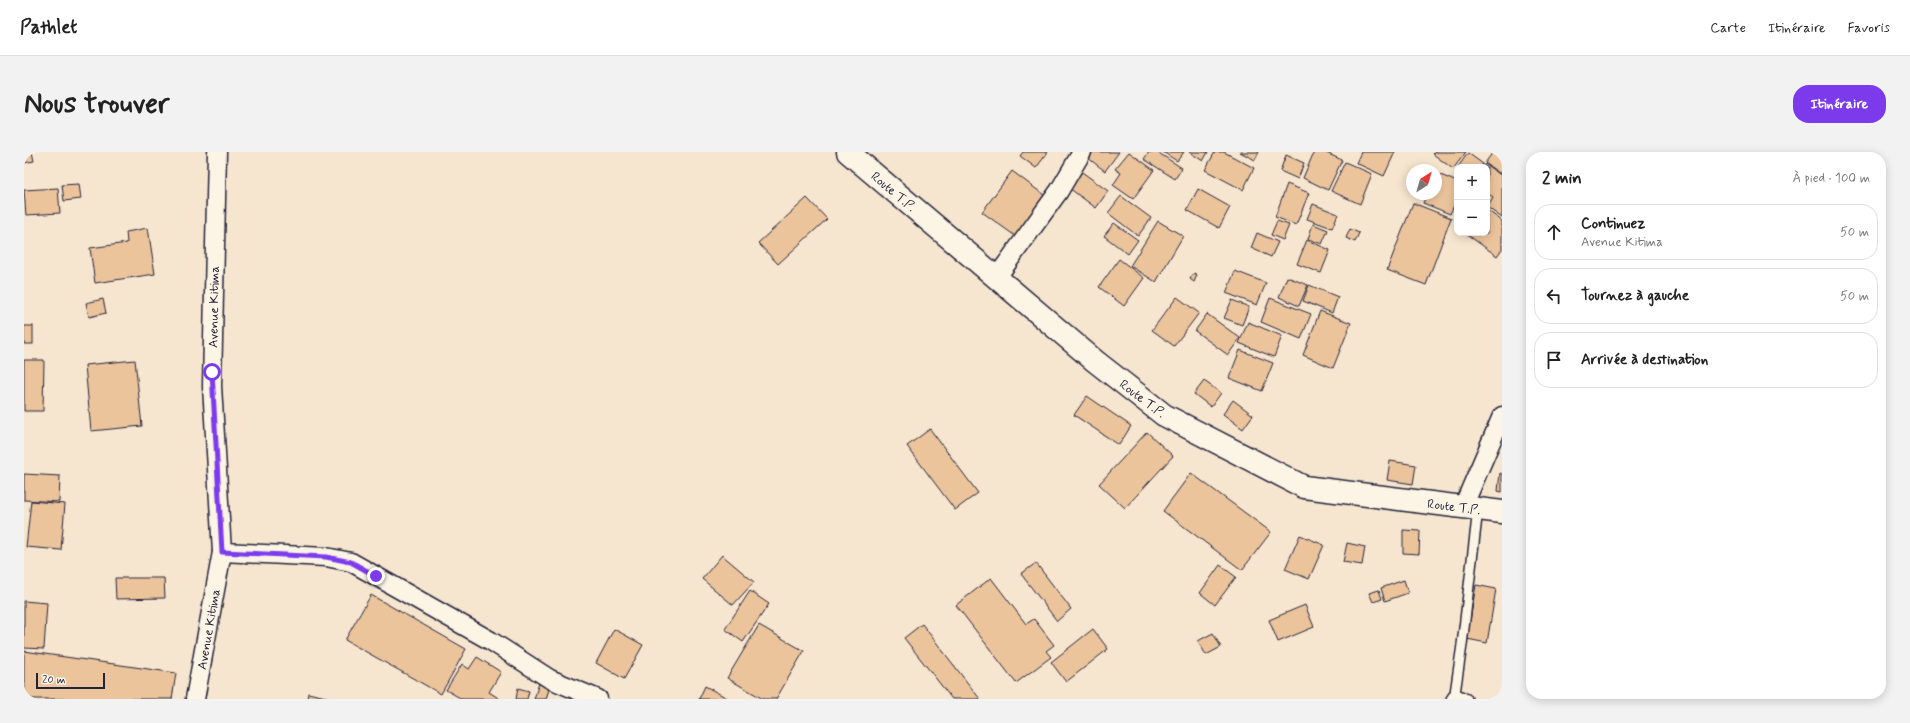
<!DOCTYPE html>
<html lang="fr">
<meta charset="utf-8">
<style>
:root{--surface:#fff;--page:#f2f2f2;--text:#222;--muted:#767676;--line:#e0e0e0;--accent:#7c3aed}
body{margin:0;font-family:Mynerve,sans-serif;background:var(--page);color:var(--text)}
.controls{position:absolute;right:12px;top:12px;display:grid;overflow:hidden;border-radius:8px;box-shadow:0 2px 10px #0003}
.controls button{width:36px;height:36px;display:grid;place-items:center;padding:0;border:0;border-bottom:1px solid var(--line);background:var(--surface);color:var(--text);font:20px sans-serif}
.compass{position:absolute;left:1382px;top:12px;width:36px;height:36px;border-radius:50%;background:var(--surface);box-shadow:0 2px 10px #0003;rotate:37deg}
.scale{position:absolute;left:12px;bottom:10px;width:69px;box-sizing:border-box;padding-left:4px;border:2px solid #22223b;border-top:0;font-size:11px;line-height:14px;white-space:nowrap;color:#22223b;-webkit-text-stroke:3px #fcf5e5;paint-order:stroke}
.stop{position:absolute;width:12px;height:12px;margin:-9px;border:3px solid #7c3aed;border-radius:50%;background:#fff}
.stop.end{background:#7c3aed;border-color:#fff;box-shadow:0 1px 4px #0008}
.list{margin:0;padding:0;list-style:none}
h2{display:flex;justify-content:space-between;align-items:center;height:52px;margin:0;padding:0 16px;font-size:17px}
h2 small{font-size:13px;font-weight:400;color:var(--muted)}
.list li{display:grid;grid-template-columns:26px 1fr auto;gap:12px;align-items:center;box-sizing:border-box;height:56px;margin:0 8px 8px;padding:0 8px;border:1px solid var(--line);border-radius:16px}
.list b{display:block;font-size:15px;white-space:nowrap}
.list p{margin:0;font-size:13px;white-space:nowrap;color:var(--muted)}
.list em{font-size:13px;font-style:normal;color:var(--muted)}
.icon{flex:none;width:22px;height:22px;fill:none;stroke:currentColor;stroke-width:2;stroke-linecap:round;stroke-linejoin:round}
.map{position:relative;flex:none;width:1478px;height:547px;overflow:hidden;border-radius:16px}
header{display:flex;align-items:center;gap:24px;box-sizing:border-box;height:56px;padding:0 20px;background:var(--surface);border-bottom:1px solid var(--line)}
header strong{font-size:19px}
nav{display:flex;gap:22px;margin-inline-start:auto;font-size:14px}
.intro{display:flex;align-items:center;justify-content:space-between;box-sizing:border-box;height:96px;padding:0 24px}
h1{margin:0;font-size:28px}
.button{padding:10px 18px;border-radius:16px;background:var(--accent);color:#fff;font-size:14px;font-weight:700}
main{display:flex;gap:24px;padding:0 24px}
aside{flex:1;background:var(--surface);border-radius:16px;box-shadow:0 2px 10px #0003}
.map>svg:first-child{display:block}
.building{fill:#ecc49c;stroke:#22223b}
.lines{fill:none;stroke-linecap:round;stroke-linejoin:round}
.lane-casing{stroke:#22223b;stroke-width:12}
.street-casing{stroke:#22223b;stroke-width:21}
.secondary-casing{stroke:#22223b;stroke-width:25}
.lane{stroke:#fcf5e5;stroke-width:9}
.street{stroke:#fcf5e5;stroke-width:18}
.secondary{stroke:#fcf5e5;stroke-width:22}
.route{stroke:#7c3aed;stroke-width:5}
.labels{text-anchor:middle;stroke-width:3;stroke-linejoin:round;paint-order:stroke}
.street-label{font-size:13px;fill:#22223b;stroke:#fcf5e5}
</style>
<header>
<strong>Pathlet</strong>
<nav><a>Carte</a><a>Itinéraire</a><a>Favoris</a></nav>
</header>
<div class="intro"><h1>Nous trouver</h1><a class="button">Itinéraire</a></div>
<main>
<div class="map">
<svg width="1478" height="547" viewBox="0 0 1478 547">
<rect width="100%" height="100%" fill="#f7e6cf"/>
<filter id="ink" filterUnits="userSpaceOnUse"><feTurbulence type="fractalNoise" baseFrequency=".025" numOctaves="2"/><feDisplacementMap in="SourceGraphic" scale="8" xChannelSelector="R" yChannelSelector="G"/><feConvolveMatrix kernelMatrix="1 2 1 2 8 2 1 2 1" color-interpolation-filters="sRGB"/></filter>
<g filter="url(#ink)">
<g class="building">
<polygon points="0,0 8,0 10,9 0,11"/>
<polygon points="999,0 1024,0 1012,16 996,4"/>
<polygon points="1062,0 1095,0 1081,19 1060,3"/>
<polygon points="1105,0 1130,18 1109,47 1089,33 1097,21 1091,17"/>
<polygon points="1125,0 1133,0 1158,16 1151,27 1120,7"/>
<polygon points="1139,0 1160,0 1153,9"/>
<polygon points="1165,0 1184,0 1179,9"/>
<polygon points="1191,0 1200,0 1230,16 1219,38 1181,18"/>
<polygon points="1216,0 1235,0 1231,8"/>
<polygon points="1290,0 1300,0 1318,8 1304,38 1279,26"/>
<polygon points="1337,0 1371,0 1360,24 1332,11"/>
<polygon points="1411,0 1442,0 1429,17 1409,2"/>
<polygon points="1469,0 1478,0 1478,23 1461,11"/>
<polygon points="1444,1 1459,12 1457,15 1434,15"/>
<polygon points="1262,3 1280,11 1274,27 1256,19"/>
<polygon points="1321,10 1348,22 1336,52 1307,39"/>
<polygon points="1461,12 1478,24 1478,66 1463,55 1469,45 1463,41 1463,15 1459,15"/>
<polygon points="988,19 1024,46 994,86 958,60"/>
<polygon points="1058,20 1084,39 1072,56 1045,36"/>
<polygon points="1412,21 1433,30 1433,47 1426,62 1399,51 1403,42 1412,42"/>
<polygon points="55,32 57,47 40,49 38,33"/>
<polygon points="1263,32 1285,41 1272,73 1251,65"/>
<polygon points="34,36 36,61 2,63 0,38"/>
<polygon points="1174,37 1206,55 1195,76 1163,58"/>
<polygon points="1097,44 1127,66 1114,84 1084,61"/>
<polygon points="783,46 803,67 754,112 734,91"/>
<polygon points="1389,51 1427,66 1402,133 1363,118"/>
<polygon points="1289,52 1314,62 1308,76 1283,67"/>
<polygon points="1463,58 1478,69 1478,97 1473,104 1441,81 1463,81"/>
<polygon points="1134,69 1159,84 1132,130 1106,114"/>
<polygon points="1253,69 1265,73 1259,88 1247,83"/>
<polygon points="1090,71 1114,88 1104,102 1080,84"/>
<polygon points="1289,72 1304,78 1298,92 1284,87"/>
<polygon points="124,76 131,122 71,131 66,96 103,91 102,80"/>
<polygon points="1326,77 1335,81 1331,90 1322,86"/>
<polygon points="1233,81 1254,90 1247,105 1227,96"/>
<polygon points="1283,88 1306,98 1297,121 1273,112"/>
<polygon points="1095,107 1120,126 1100,154 1075,135"/>
<polygon points="1211,119 1242,131 1233,153 1202,141"/>
<polygon points="1170,121 1173,123 1170,130 1166,127"/>
<polygon points="1263,125 1284,133 1275,154 1255,145"/>
<polygon points="1285,133 1314,145 1308,161 1279,149"/>
<polygon points="1153,145 1175,161 1150,194 1128,178"/>
<polygon points="1246,146 1287,162 1277,187 1237,170"/>
<polygon points="79,147 82,161 65,165 62,151"/>
<polygon points="1208,148 1225,155 1218,173 1200,166"/>
<polygon points="1296,159 1327,171 1309,216 1279,203"/>
<polygon points="1183,162 1216,186 1204,203 1171,179"/>
<polygon points="1224,170 1258,184 1250,205 1215,191"/>
<rect x="0" y="174" width="9" height="18"/>
<polygon points="1216,198 1249,211 1238,239 1205,226"/>
<polygon points="0,208 20,208 19,259 0,259"/>
<polygon points="111,208 118,274 67,279 61,213"/>
<polygon points="1180,229 1197,241 1187,255 1170,242"/>
<polygon points="1063,244 1107,274 1095,293 1050,263"/>
<polygon points="1209,248 1229,263 1219,277 1199,262"/>
<polygon points="906,277 954,341 931,358 883,294"/>
<polygon points="1123,280 1149,304 1101,356 1075,332"/>
<polygon points="1366,309 1392,313 1389,332 1363,328"/>
<polygon points="1167,321 1247,380 1218,418 1139,359"/>
<polygon points="1476,321 1478,322 1478,340 1474,339"/>
<polygon points="0,322 36,324 35,350 0,348"/>
<polygon points="7,349 41,352 37,398 2,395"/>
<polygon points="1379,378 1396,379 1395,402 1379,401"/>
<polygon points="1276,383 1300,393 1285,427 1261,417"/>
<polygon points="1323,391 1341,395 1338,413 1319,410"/>
<polygon points="698,403 730,430 709,453 678,427"/>
<polygon points="1012,411 1047,457 1033,469 997,422"/>
<polygon points="1196,413 1212,425 1191,453 1176,441"/>
<polygon points="91,426 140,426 141,446 92,447"/>
<polygon points="967,426 1002,472 1010,467 1030,493 1022,499 1027,505 992,531 932,453"/>
<polygon points="1380,428 1384,441 1361,449 1357,436"/>
<polygon points="1452,433 1472,437 1463,491 1443,487"/>
<polygon points="1355,438 1358,447 1349,450 1345,441"/>
<polygon points="726,439 745,452 719,490 701,477"/>
<polygon points="347,443 442,497 417,542 321,488"/>
<polygon points="0,449 23,451 20,497 0,496"/>
<polygon points="1281,453 1290,475 1254,490 1245,468"/>
<polygon points="898,472 956,547 928,547 880,486"/>
<polygon points="735,473 780,499 752,547 739,547 703,526"/>
<polygon points="590,477 619,493 600,527 572,511"/>
<polygon points="1069,477 1084,497 1042,530 1027,510"/>
<polygon points="1189,481 1197,495 1182,503 1174,489"/>
<polygon points="0,499 152,521 148,547 0,547"/>
<polygon points="453,505 477,520 465,540 476,547 438,547 422,538 438,512 445,517"/>
<polygon points="515,531 526,534 522,547 510,547"/>
<polygon points="681,534 705,547 675,547"/>
<polygon points="494,536 505,539 503,547 492,547"/>
<polygon points="284,541 311,547 283,547"/>
</g>
<g class="lines">
<g class="lane-casing">
<g id="lane">
<polyline points="1431,541 1443,547"/>
<polyline points="1427,547 1431,541 1438,493 1454,357"/>
</g>
</g>
<g class="street-casing">
<g id="street">
<polyline points="973,125 1035,39 1058,0"/>
<polyline points="1439,355 1478,264"/>
<polyline points="198,400 302,405 327,410 467,489 526,527 574,547"/>
<polyline points="171,547 198,400 188,234 193,0"/>
</g>
</g>
<g class="secondary-casing">
<polyline id="secondary" points="824,0 1071,209 1140,263 1280,335 1478,360"/>
</g>
<use href="#lane" class="lane"/>
<use href="#street" class="street"/>
<use href="#secondary" class="secondary"/>
</g>
</g>
<g class="lines" filter="url(#ink)">
<polyline class="route" points="188,220 198,400 302,405 327,410 352,424"/>
</g>
<g class="labels">
<g class="street-label">
<text transform="translate(870 39) rotate(40)" y="5">Route T.P.</text>
<text transform="translate(189 155) rotate(-89)" y="5">Avenue Kitima</text>
<text transform="translate(1119 246) rotate(37)" y="5">Route T.P.</text>
<text transform="translate(1430 354) rotate(7)" y="5">Route T.P.</text>
<text transform="translate(184 477) rotate(-80)" y="5">Avenue Kitima</text>
</g>
</g>
</svg>
<div class="controls">
<button>+</button>
<button>−</button>
</div>
<svg class="compass" viewBox="-18 -18 36 36"><path d="M0-13l5 13h-10z" fill="#e53935"/><path d="M0 13l5-13h-10z" fill="#767676"/></svg>
<div class="scale">20 m</div>
<div class="stop" style="left:188px;top:220px"></div>
<div class="stop end" style="left:352px;top:424px"></div>
</div>
<aside>
<h2>2 min<small>À pied · 100 m</small></h2>
<ul class="list">
<li><svg class="icon" aria-label="ahead" viewBox="0 0 24 24"><path d="M12 20V5M6 11l6-6 6 6"/></svg><div><b>Continuez</b><p>Avenue Kitima</p></div><em>50 m</em></li>
<li><svg class="icon" aria-label="left" viewBox="0 0 24 24"><path d="M17 20v-9H6M10 6l-5 5 5 5"/></svg><div><b>Tournez à gauche</b></div><em>50 m</em></li>
<li><svg class="icon" aria-label="arrive" viewBox="0 0 24 24"><path d="M6 21V4h12l-3 4 3 4H6"/></svg><div><b>Arrivée à destination</b></div></li>
</ul>
</aside>
</main>
